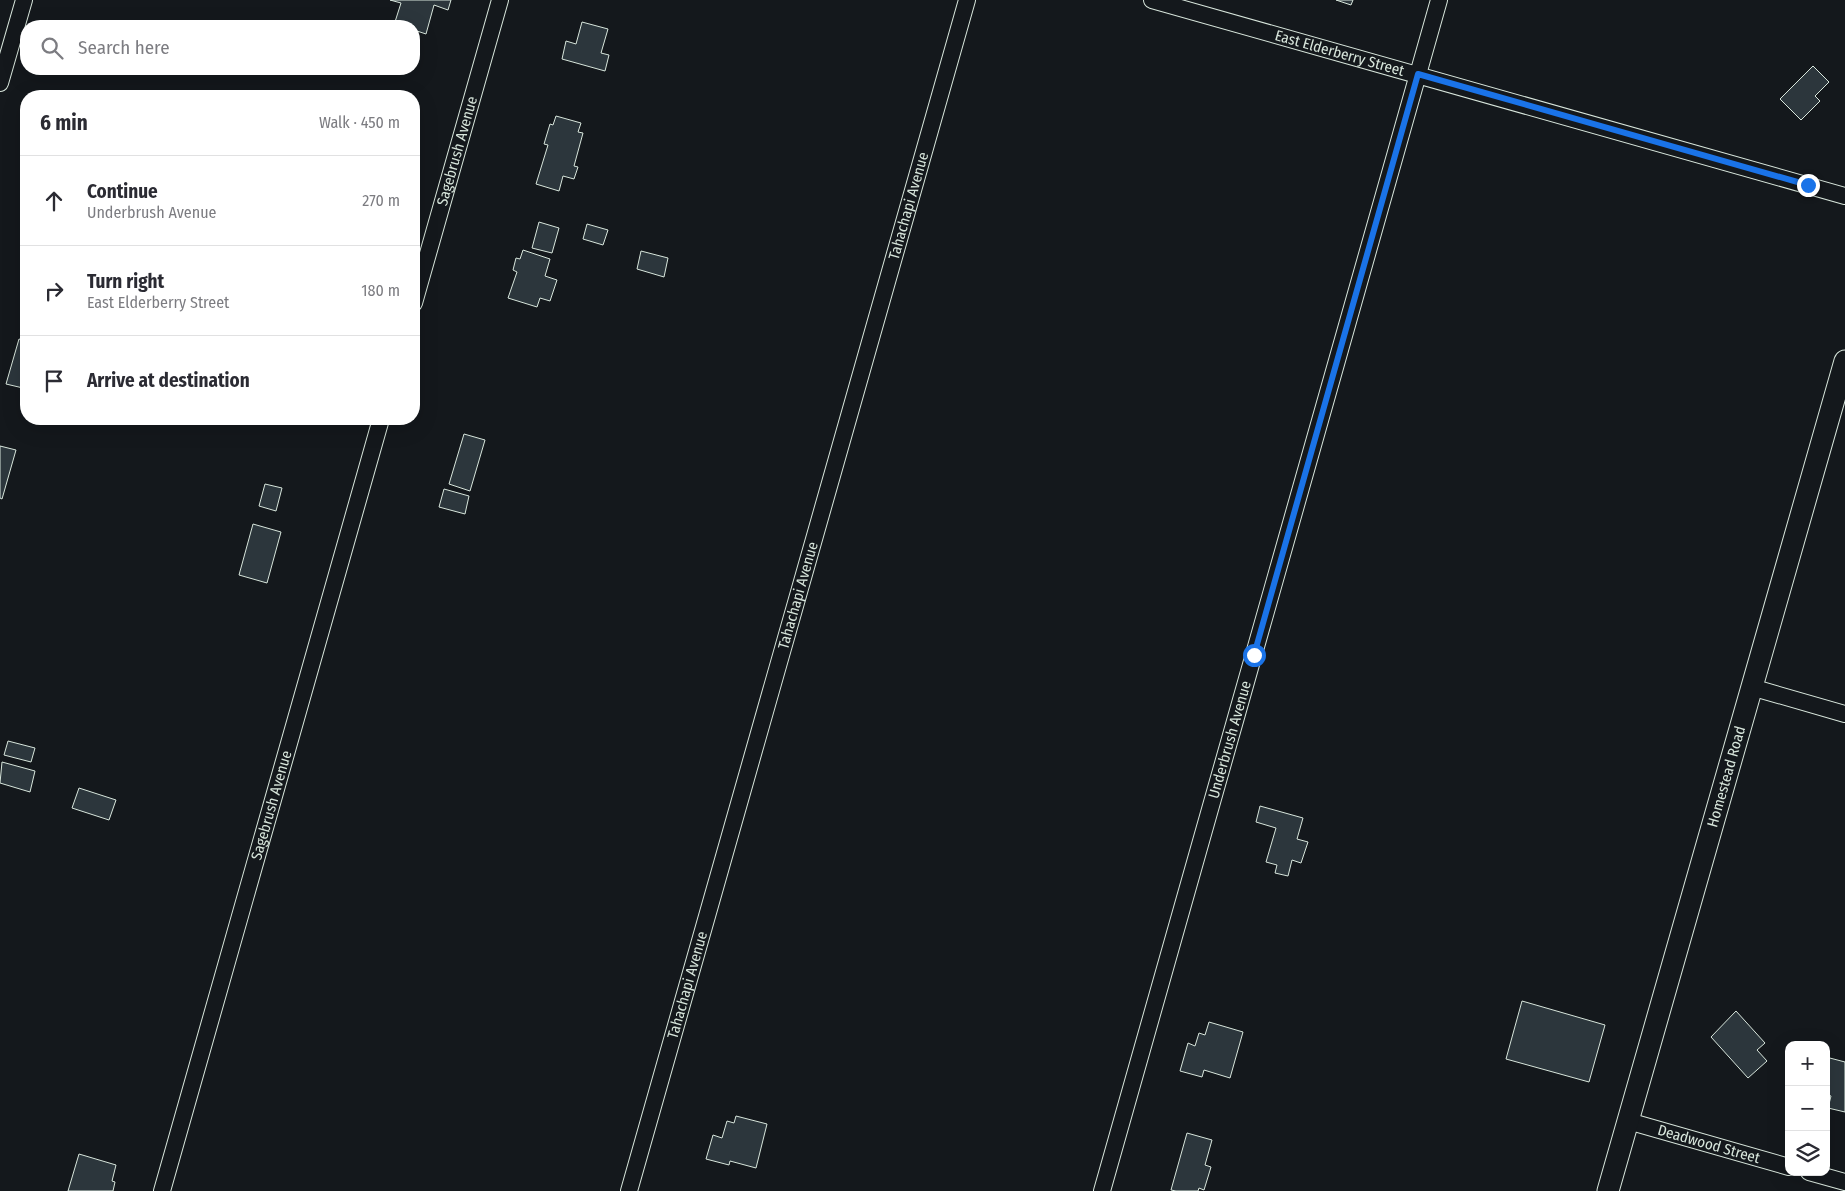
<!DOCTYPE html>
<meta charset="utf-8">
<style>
:root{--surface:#fff;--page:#f2f2f3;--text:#2b2b33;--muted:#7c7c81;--line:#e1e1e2}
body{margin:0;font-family:"Fira Sans Condensed",sans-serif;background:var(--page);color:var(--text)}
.controls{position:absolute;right:15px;bottom:15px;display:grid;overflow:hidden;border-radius:10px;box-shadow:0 5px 20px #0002}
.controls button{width:45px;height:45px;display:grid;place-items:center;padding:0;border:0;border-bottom:1px solid var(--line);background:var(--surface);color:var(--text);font:25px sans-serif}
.stop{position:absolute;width:15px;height:15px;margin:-11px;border:4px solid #1a73e8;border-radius:50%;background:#fff}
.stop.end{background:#1a73e8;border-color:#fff;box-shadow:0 1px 5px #0008}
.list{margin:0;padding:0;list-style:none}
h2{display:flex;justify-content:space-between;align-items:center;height:65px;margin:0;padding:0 20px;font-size:21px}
h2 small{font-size:16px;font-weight:400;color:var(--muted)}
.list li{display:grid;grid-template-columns:32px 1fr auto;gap:15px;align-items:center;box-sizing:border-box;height:90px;padding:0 20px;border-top:1px solid var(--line)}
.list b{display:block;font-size:19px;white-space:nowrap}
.list p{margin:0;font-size:16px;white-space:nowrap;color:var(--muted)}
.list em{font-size:16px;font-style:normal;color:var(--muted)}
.icon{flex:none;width:28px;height:28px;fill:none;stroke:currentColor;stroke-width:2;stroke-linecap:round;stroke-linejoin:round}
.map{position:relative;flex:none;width:1845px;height:1191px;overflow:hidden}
.search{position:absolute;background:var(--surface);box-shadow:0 5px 20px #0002;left:20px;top:20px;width:400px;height:55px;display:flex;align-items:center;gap:12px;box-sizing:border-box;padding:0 18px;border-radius:20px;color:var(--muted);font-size:19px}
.panel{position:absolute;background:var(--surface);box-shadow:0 5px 20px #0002;left:20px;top:90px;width:400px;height:335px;border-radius:20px}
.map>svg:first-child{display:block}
.building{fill:#2c363c;stroke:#d8e6dc}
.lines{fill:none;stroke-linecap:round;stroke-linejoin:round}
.minor-casing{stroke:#d8e6dc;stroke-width:18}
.major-casing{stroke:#d8e6dc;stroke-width:23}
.minor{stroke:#14181c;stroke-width:16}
.major{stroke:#14181c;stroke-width:21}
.route{stroke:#1a73e8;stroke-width:6}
.labels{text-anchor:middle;stroke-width:4;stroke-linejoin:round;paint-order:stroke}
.street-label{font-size:15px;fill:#d8e6dc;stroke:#14181c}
</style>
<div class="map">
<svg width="1845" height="1191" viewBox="0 0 1845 1191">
<rect width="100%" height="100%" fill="#14181c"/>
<g class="building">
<polygon points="390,0 451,0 448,10 434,5 426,34 414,30 414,26 394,25 401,3"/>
<polygon points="1336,0 1353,0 1351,5"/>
<polygon points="582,22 608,29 601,53 609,55 605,71 562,59 566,41 576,44"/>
<polygon points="1813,66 1829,82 1815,96 1820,101 1801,120 1780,99"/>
<polygon points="556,116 581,123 578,132 583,133 574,166 578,167 574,179 563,176 559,191 536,184 548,145 544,144 550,124 553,125"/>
<polygon points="539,222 559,228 552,253 532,248"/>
<polygon points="587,224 608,230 603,245 583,239"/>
<polygon points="523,250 550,259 545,276 557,280 550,301 540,298 537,307 508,298 517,272 513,270 516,258 520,259"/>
<polygon points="641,251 668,258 664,277 637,269"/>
<polygon points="19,339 26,341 26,397 21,395 23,388 6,384"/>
<polygon points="464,434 485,440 470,491 449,484"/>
<polygon points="0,446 16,450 2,499 0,498"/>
<polygon points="265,484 282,488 276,511 259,506"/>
<polygon points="444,489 469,496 465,514 439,507"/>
<polygon points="253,524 281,532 267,583 239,575"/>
<polygon points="8,741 35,748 31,762 4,755"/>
<polygon points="2,762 35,771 30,792 0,783"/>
<polygon points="79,788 116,800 109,820 72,808"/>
<polygon points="1260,806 1303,818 1297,839 1308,842 1301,863 1292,860 1288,876 1275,873 1277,865 1266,862 1276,828 1256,822"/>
<polygon points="1522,1001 1605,1025 1589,1082 1506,1059"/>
<polygon points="1736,1011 1765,1043 1757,1050 1767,1061 1748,1078 1711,1037"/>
<polygon points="1209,1022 1243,1032 1230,1078 1204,1070 1202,1077 1180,1071 1188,1043 1195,1046 1199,1033 1205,1035"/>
<polygon points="1826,1057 1845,1062 1845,1112 1828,1108 1831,1096 1826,1094"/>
<polygon points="736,1116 767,1124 756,1168 730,1161 729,1165 706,1159 713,1135 722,1138 727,1121 734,1123"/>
<polygon points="1187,1133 1212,1140 1205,1165 1211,1167 1204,1190 1199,1188 1198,1191 1176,1191 1171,1190"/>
<polygon points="79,1154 116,1165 112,1181 115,1182 113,1191 68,1191"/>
</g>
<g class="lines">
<g class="minor-casing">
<g id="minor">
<path id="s1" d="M1152,0L1845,196"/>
<polyline points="0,83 24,0"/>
<path id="s2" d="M414,303L500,0"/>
<polyline points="1751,687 1845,714"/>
<path id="s3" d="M1628,1121L1789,1167"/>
<polyline points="1809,1172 1845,1182"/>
<path id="s4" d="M162,1191L381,419"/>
<path id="s5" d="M629,1191L967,0"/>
<path id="s6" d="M1102,1191L1439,0"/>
</g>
</g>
<g class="major-casing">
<g id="major">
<path id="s7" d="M1608,1191L1845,361"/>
</g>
</g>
<use href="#minor" class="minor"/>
<use href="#major" class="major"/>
</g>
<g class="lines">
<polyline class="route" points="1254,655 1418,74 1808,185"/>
</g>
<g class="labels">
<g class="street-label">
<text dy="5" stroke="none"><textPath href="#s1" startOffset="195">East Elderberry Street</textPath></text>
<text dy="5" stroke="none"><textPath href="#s2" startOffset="158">Sagebrush Avenue</textPath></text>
<text dy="5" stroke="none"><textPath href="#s5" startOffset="1024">Tahachapi Avenue</textPath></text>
<text dy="5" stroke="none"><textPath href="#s5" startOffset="619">Tahachapi Avenue</textPath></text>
<text dy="5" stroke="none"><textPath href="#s6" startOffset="469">Underbrush Avenue</textPath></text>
<text dy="5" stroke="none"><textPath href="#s7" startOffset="431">Homestead Road</textPath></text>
<text dy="5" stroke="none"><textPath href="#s4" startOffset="401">Sagebrush Avenue</textPath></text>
<text dy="5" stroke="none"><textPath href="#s5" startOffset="214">Tahachapi Avenue</textPath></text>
<text dy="5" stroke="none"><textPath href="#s3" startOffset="84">Deadwood Street</textPath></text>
</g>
</g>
</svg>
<div class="controls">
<button>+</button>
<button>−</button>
<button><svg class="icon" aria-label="layers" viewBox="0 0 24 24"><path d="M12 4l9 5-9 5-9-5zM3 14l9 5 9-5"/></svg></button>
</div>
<div class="stop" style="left:1254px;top:655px"></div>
<div class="stop end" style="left:1808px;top:185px"></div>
<div class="search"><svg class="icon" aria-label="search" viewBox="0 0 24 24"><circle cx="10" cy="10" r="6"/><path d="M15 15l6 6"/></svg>Search here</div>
<section class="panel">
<h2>6 min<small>Walk · 450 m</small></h2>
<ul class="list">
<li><svg class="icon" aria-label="ahead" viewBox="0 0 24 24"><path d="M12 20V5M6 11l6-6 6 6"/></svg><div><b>Continue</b><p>Underbrush Avenue</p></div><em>270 m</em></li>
<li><svg class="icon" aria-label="right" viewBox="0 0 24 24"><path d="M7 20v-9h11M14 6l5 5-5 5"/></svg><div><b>Turn right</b><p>East Elderberry Street</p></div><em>180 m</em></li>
<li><svg class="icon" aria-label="arrive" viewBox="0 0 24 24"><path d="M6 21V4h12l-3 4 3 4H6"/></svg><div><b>Arrive at destination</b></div></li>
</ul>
</section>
</div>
